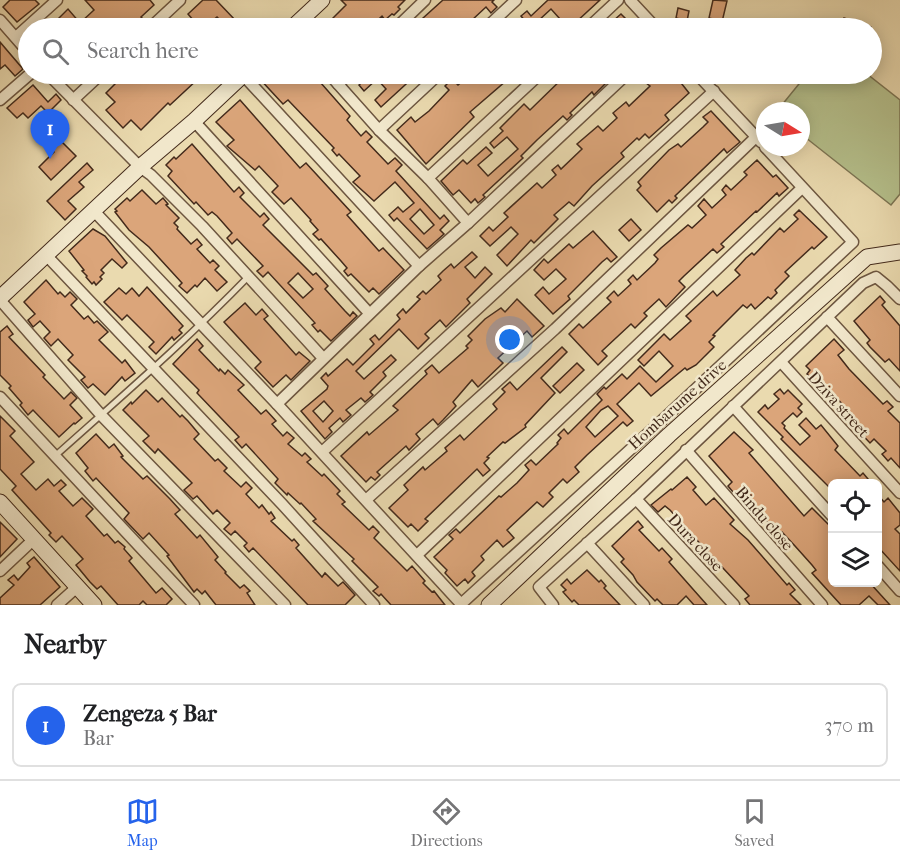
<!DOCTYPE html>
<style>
:root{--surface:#fff;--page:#f2f2f2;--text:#202124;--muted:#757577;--line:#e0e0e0;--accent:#2563eb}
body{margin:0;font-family:"IM FELL French Canon",serif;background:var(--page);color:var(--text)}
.controls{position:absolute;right:18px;bottom:18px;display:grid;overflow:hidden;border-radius:9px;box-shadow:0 3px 15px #0003}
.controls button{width:54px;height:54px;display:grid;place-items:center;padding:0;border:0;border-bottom:2px solid var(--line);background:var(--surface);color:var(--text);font:30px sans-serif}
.compass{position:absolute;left:756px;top:102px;width:54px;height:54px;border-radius:50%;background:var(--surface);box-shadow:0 3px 15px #0003;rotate:101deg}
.you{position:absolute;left:510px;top:340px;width:21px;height:21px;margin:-15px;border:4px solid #fff;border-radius:50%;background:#1a73e8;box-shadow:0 0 0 9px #1a73e833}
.badge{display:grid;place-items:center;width:39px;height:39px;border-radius:50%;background:var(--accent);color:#fff;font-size:20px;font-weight:700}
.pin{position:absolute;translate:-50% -50px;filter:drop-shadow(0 2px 3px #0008)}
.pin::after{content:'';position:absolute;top:32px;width:21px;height:18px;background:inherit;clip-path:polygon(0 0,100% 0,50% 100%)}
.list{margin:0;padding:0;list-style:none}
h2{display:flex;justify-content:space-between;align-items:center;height:78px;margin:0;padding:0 24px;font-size:26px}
h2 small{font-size:20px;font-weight:400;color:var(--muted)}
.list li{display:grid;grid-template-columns:39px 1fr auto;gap:18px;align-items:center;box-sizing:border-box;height:84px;margin:0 12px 12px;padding:0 12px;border:2px solid var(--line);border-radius:9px}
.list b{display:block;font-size:22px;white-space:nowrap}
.list p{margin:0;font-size:20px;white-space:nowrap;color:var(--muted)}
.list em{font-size:20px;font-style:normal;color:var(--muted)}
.icon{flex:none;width:33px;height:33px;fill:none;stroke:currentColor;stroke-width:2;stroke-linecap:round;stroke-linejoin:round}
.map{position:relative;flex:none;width:900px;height:605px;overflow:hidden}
.search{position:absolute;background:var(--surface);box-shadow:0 3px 15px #0003;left:18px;right:18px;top:18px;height:66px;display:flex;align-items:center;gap:15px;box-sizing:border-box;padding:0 21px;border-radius:33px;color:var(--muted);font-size:22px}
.sheet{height:174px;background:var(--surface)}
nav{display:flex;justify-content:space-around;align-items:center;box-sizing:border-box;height:84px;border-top:2px solid var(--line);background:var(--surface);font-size:16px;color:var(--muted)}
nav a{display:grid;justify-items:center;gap:3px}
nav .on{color:var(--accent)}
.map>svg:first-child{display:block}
.green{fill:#b5c08c;stroke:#7c7554;stroke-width:1.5}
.building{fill:#dba57a;stroke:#432a1b;stroke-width:1.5;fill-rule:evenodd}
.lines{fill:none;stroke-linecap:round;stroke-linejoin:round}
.lane-casing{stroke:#6d5640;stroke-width:8}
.street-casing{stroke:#6d5640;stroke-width:13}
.secondary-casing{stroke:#432a1b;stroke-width:17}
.lane{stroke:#f1e7cb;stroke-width:5}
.street{stroke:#f1e7cb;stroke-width:10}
.secondary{stroke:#f1e7cb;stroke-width:15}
.labels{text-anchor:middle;stroke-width:5;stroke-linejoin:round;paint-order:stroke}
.street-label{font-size:16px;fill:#432a1b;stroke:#f1e7cb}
</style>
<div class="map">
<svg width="900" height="605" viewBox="0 0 900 605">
<rect width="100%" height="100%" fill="#eadaaf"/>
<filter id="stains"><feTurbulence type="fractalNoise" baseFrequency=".00333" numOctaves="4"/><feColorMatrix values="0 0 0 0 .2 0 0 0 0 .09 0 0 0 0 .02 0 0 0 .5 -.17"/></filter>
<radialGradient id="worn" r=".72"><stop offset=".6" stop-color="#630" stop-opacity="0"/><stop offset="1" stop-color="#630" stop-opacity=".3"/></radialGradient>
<polygon class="green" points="807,74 867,74 900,100 900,194 891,205 801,134 801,111 777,111"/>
<g class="building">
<polygon points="10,0 35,0 39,4 17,22 3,7"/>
<polygon points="85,0 150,0 154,5 141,17 143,19 133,28 49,28 68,9 80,23 94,10"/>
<polygon points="203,0 216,0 237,22 234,25 238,28 228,28 217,17 203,28 200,28 188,14"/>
<polygon points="341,0 405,0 398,7 400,9 394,15 392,14 385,20 382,16 369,28 356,28 351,23 344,28 312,28 321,20 326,25 346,5"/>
<polygon points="443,0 494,0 492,2 497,7 491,13 486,7 471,21 475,25 471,28 412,28"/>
<polygon points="548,0 600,0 575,23 580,28 551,28 560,19 551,9 537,22 544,28 519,28 526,22 521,16 527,11 531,16"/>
<polygon points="713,0 727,1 722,22 720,22 719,24 712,23 713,19 709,18"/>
<polygon points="678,8 689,11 687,21 676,18"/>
<polygon points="621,14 635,28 605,28"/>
<polygon points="844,18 871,27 871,28 842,28"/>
<polygon points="0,42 23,69 15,76 5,65 0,69"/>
<polygon points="125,74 195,74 199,78 170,105 168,103 141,130 131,120 123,128 106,110 115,102 106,93"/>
<path d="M262,74H313L350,116L347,120L361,136L366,131L372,137L367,142L388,164L395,158L402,165L396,171L440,219L444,215L449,221L440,230L444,234L427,249L397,218L394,221L389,215L398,207L403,212L414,203L395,182L374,201L353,182L360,176L339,154L337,156L332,150L334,148L288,100L283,104L258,77ZM420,209L434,225L424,234L410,219Z"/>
<polygon points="371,74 417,74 381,107 375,100 386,89 377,79 364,91 359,85"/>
<polygon points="471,74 514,74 470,112 474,117 426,164 397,130 411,117 415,122 429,111 449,90 445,86 452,79 458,85"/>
<polygon points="567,74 615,74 594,95 592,92 570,113 572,115 567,120 563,116 537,140 521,156 523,158 483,195 485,197 478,203 475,199 471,203 459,190 453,195 441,181 463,160 467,164 486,147 492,153 478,165 488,176 518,149 507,137 494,148 490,143 503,131 500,128 524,104 530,110"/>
<polygon points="656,74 674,74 689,93 665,115 669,120 649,138 645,134 639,140 637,138 621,153 624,157 592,186 574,206 569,202 554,215 558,219 534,243 531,240 507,266 497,255 518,234 511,227 490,246 480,236 489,227 493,231 508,217 504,213 537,183 542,188 556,175 552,170 558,165 561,169 582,149 577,144 598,126 603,131 617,118 613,113 626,102 629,106 650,86 646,83"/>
<polygon points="33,85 48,102 56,94 61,100 48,113 41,106 28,118 23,113 17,118 7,108"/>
<polygon points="240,100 300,168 306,163 351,212 347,215 379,251 383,248 404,270 379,294 373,288 369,292 351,274 348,276 344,271 347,268 341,261 321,239 319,240 313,234 318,230 310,221 311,220 291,198 284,204 272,192 278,186 259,166 255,170 227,146 234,140 216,122"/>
<polygon points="711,111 740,142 727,153 724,149 675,196 677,198 672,203 669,200 657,212 637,190 641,186 638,182 669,150 678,144 681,147 703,127 708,122 703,117"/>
<polygon points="61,141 76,156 51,180 39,167 54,152 52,150"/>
<path d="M192,144L234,192L239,187L244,193L240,197L260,217L264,213L269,219L263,225L313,275L316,273L328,286L325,289L345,311L350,316L353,312L357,316L331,341L320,330L318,332L312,325L315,323L268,272L263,277L257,271L263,266L237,239L232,244L227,238L232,233L217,216L212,212L208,215L196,202L194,204L168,176L172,171L166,165L174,157L176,159ZM298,273L313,289L303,298L288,283Z"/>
<polygon points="757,160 773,177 776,175 788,188 779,196 777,193 757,212 756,211 721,244 724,247 717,253 713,249 684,276 679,281 685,287 666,307 659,299 644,313 647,316 635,328 631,324 602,351 607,356 598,365 569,334 579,324 583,328 611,302 607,298 614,291 618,296 631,284 628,280 633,275 637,280 655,263 658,259 654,255 661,248 688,225 692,228 706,215 698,206 704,199 712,208 726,195 722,190 726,185 731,190 747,175 744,172"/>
<polygon points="87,163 93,170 79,182 84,187 68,201 76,209 65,220 47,201"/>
<polygon points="142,190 156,204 163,198 168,204 166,205 179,218 174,223 178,227 177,229 191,244 197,239 202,245 197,249 210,263 213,260 219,266 215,270 227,282 217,291 205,278 197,287 195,285 187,293 179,286 182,283 149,247 129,230 115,212 117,211 115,209 127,198 130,201"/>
<path d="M799,210L827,237L814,249L812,247L785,272L789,276L775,290L777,293L771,299L768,297L755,309L751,304L747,308L743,305L713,335L715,336L709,342L714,347L696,365L687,370L685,368L651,396L639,383L617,404L633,421L627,426L623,422L587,455L575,467L579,472L567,483L563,479L549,493L553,497L543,507L537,502L507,530L514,538L503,547L497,540L481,556L484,560L472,572L475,576L468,583L465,579L457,586L445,573L447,570L434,557L453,539L449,535L456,529L460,533L499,496L501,497L517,483L529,470L525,465L531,460L536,465L558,444L557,443L561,438L558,435L564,429L568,434L602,400L597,394L604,387L606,389L622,374L627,379L640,366L656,382L673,366L659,351L644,366L638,360L664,334L670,340L691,321L686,316L699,304L713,291L717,296L740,275L735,270L746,258L752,253L754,255L780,228L784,232L798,219L794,215ZM608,406L618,416L595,437L586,427L601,410Z"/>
<polygon points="631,219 641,230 629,241 619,230"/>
<polygon points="93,229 105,236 127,263 122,268 112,259 101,270 104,273 100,277 102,279 96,285 94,282 92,284 86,277 87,276 82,271 84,270 69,251"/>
<polygon points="593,231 617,257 611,262 607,258 602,262 568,296 570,299 553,314 535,295 543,287 549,294 566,279 556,269 544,280 534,270 544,259 548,263 569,244 573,248"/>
<path d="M472,252L477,257L465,267L475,278L485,267L492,274L467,299L470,303L446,327L440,320L425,334L429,338L418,349L399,329L356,371L364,379L391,355L396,360L383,372L386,376L370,392L373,395L365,402L361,398L346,410L351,415L343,422L340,418L329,428L332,432L325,439L301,411L327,389L328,386L321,378L326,373L328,376L347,359L353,365L374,344L370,339L375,335L379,340L400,319L397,315L403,309L406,313L420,299L417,297L423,291L426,294L441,280L438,276L443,271L451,264L454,268ZM324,401L333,411L323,422L313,411Z"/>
<polygon points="46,280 58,294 60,292 65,297 70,292 77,299 71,305 84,319 88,316 94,323 97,321 108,332 99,340 122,363 125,360 135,373 125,381 122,377 105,395 93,384 88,388 81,380 85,377 68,360 73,355 58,339 51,346 44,338 50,332 40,321 33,327 28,320 35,314 24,302"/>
<polygon points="147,287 183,326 179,330 182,333 174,340 172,337 156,354 149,347 154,342 127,315 122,320 104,302 119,288 126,294 132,288 139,296"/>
<polygon points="880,296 885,302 882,305 900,326 900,371 889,359 885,362 870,347 867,343 870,340 854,321"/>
<polygon points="517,299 544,326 532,337 527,331 498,358 503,363 478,387 472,380 453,402 456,406 443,420 438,425 433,419 416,434 420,439 409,450 406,446 377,472 380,475 375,480 371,477 366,482 341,456 367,432 369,435 398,410 393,406 427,374 425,371 432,365 439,373 468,348 466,346 472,340 468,336 485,319 501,308 505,312"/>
<polygon points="245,303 256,315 262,309 268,316 264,319 296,355 299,352 310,361 291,380 286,375 273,387 255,368 261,362 224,322"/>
<polygon points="7,326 13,334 9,337 45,375 43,377 64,399 71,392 77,398 70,405 82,418 75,424 74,423 59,437 33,410 28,415 20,405 22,403 9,388 11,386 0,375 0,332"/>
<polygon points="197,339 203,346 199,350 219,371 220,369 225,374 228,370 244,385 238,390 261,414 266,410 276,421 272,424 283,436 287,432 294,438 288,444 302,456 305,453 311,459 307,462 322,476 324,474 340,491 337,494 345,502 342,504 369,530 373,526 379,532 374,538 407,571 412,566 425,581 423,583 432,592 434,591 445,605 391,605 381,594 379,596 373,591 378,587 352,561 354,559 313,521 316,519 301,503 300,504 288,493 287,495 275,483 278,479 246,444 242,448 235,440 239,437 197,393 199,390 173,364"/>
<polygon points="834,339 844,350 838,355 849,369 883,404 887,401 893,407 888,411 900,423 900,468 891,458 888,461 882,454 886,451 874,439 870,443 851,423 855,419 830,390 827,393 807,374 810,370 806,366"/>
<polygon points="562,347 567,352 541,378 555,393 525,425 526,427 505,443 503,442 487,457 489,458 484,463 490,470 483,476 477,469 425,519 428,521 418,531 411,524 408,527 389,508 408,490 404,485 423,467 425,470 447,451 445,448 460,435 464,440 497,409 493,404 505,392 502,389 510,382 517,390"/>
<polygon points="577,363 584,370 560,393 553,386"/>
<polygon points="780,389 784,394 788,390 802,404 798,408 802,412 797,417 793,413 782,423 785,426 784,428 800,445 810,436 799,425 806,418 816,429 821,425 838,446 835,450 860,476 863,473 868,479 865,482 867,483 832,483 830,488 781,439 783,437 758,412 765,405 768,409 779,399 774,394"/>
<polygon points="146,390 158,402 162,398 180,417 182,415 188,421 199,434 194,439 215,461 218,459 227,468 224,471 241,487 246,482 252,488 246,494 259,508 262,505 269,514 271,512 275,518 271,521 292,541 294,539 299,545 296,548 322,577 325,573 338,586 343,582 355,595 345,605 308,605 253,548 249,552 244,546 247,543 235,531 231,535 224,529 230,523 217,510 213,514 197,496 193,499 184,490 192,483 158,449 155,453 143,441 149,436 123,410 131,402 132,404"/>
<polygon points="0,416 15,431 10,436 34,462 21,474 36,490 48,479 54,486 61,480 66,485 59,491 73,506 82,498 93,509 86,516 104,536 107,534 115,543 118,541 125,547 124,549 132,558 129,561 156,593 162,588 172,599 166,605 147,605 143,601 139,605 118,605 101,586 97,589 90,582 76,565 83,559 62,536 56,542 49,535 51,533 12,490 16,486 0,469"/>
<polygon points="734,432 753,450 749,453 804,516 812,508 832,528 832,582 869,582 890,605 878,605 869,596 859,605 841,605 812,573 816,570 812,565 795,546 782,532 777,536 772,531 774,529 754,507 752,509 740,496 738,498 728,486 732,482 709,456"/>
<polygon points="96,434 109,448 114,444 123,456 121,457 143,479 147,476 170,499 180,510 175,514 197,538 200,535 218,557 215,560 226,572 225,573 240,588 244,585 250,591 247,593 255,605 216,605 205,591 202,594 197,589 194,592 167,556 169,555 149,533 143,539 124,519 129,513 96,478 93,481 85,471 88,468 76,453"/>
<polygon points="687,477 696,487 693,490 706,505 714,498 734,520 730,524 748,540 787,585 789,583 795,590 790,594 801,605 750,605 745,599 749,596 695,538 692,541 687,536 690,532 670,510 665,506 658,512 651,505 671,489 672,490"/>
<polygon points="878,495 884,502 888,498 900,513 900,525 895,529 900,534 900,571 878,547"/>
<polygon points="638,521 643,527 639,530 659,551 662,548 672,559 669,562 707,605 694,605 686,596 677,605 663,605 657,599 655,601 637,582 633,575 621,562 624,559 612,546"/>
<polygon points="0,522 17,539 0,557"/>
<polygon points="34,557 60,587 40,605 0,605 0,598 14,585 8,580 14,575 18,580 30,567 27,563"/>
<polygon points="587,570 599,582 601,580 606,586 604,588 620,605 579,605 574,600 572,602 563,592 566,590 561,585 567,579 571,584"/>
</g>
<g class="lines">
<g class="lane-casing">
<path id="lane" d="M55,456C121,397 187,340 248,277"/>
</g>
<g class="street-casing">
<g id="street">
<polyline points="630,0 656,28"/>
<polyline points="0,20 28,52"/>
<polyline points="150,28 180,0"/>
<polyline points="396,28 425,0"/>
<polyline points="486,28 516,0"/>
<polyline points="588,28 618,0"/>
<polyline points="16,37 57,0"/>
<polyline points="48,74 140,167 151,175 202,226 323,358"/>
<polyline points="329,74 379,130 428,178 468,223"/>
<polyline points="697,74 761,142"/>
<polyline points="243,75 419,266"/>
<polyline points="338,84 349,74"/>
<polyline points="0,100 30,74"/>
<polyline points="73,100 101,74"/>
<polyline points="194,121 369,313"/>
<polyline points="379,130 439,74"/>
<polyline points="428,178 540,74"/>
<polyline points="93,210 277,404 462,605"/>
<polyline points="46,255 282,504 374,605"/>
<polyline points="0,300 101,415 285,605"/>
<polyline points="827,317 900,396"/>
<polyline points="781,362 900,493"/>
<polyline points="0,397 194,605"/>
<polyline points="277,404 419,266 468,223 627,74"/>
<polyline points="733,406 832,516"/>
<polyline points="686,450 822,605"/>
<polyline points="322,452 714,91"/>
<polyline points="367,499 555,329 756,137"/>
<polyline points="636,499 734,605"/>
<polyline points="587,543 644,605"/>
<polyline points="417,555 802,188"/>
<polyline points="878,566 900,591"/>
<polyline points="0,571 33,540"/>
<polyline points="57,605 77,587"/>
<polyline points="460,605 656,426 853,242 765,147"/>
<polyline points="553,605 539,587 636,499 863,283 876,277 887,286 900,299"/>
</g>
</g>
<g class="secondary-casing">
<g id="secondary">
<polyline points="292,28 322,0"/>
<polyline points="0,298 140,167 194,121 244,74"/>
<polyline points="0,502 94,605"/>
<polyline points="489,605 669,435 867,257 900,252"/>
</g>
</g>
<use href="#lane" class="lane"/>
<use href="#street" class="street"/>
<use href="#secondary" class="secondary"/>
</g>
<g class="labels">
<g class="street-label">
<text transform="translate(677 404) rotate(-42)" y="6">Hombarume drive</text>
<text transform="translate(839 404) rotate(48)" y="6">Dziva street</text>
<text transform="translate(765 518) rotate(49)" y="6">Bindu close</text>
<text transform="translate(696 542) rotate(47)" y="6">Dura close</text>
</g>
</g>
<rect width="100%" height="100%" filter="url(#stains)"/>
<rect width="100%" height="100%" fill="url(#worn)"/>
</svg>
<div class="controls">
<button><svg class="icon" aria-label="locate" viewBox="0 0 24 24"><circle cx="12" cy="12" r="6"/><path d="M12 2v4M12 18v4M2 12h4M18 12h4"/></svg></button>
<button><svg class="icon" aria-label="layers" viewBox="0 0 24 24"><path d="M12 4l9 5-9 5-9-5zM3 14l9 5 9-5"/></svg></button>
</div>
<svg class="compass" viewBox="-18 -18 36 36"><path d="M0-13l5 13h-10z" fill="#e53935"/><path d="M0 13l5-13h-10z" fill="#757577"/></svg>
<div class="you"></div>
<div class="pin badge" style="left:50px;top:159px">1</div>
<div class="search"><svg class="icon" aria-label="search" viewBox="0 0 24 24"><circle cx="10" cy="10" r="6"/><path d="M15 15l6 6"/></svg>Search here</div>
</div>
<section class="sheet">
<h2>Nearby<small></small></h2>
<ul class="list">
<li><span class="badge">1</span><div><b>Zengeza 5 Bar</b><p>Bar</p></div><em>370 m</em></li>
</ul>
</section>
<nav>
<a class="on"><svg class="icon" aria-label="map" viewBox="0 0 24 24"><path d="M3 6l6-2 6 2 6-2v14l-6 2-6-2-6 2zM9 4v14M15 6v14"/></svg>Map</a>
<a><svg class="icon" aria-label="directions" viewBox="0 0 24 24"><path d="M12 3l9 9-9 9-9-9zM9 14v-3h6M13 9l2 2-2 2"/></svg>Directions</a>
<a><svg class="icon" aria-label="saved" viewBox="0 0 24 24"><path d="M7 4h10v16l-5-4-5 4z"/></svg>Saved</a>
</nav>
